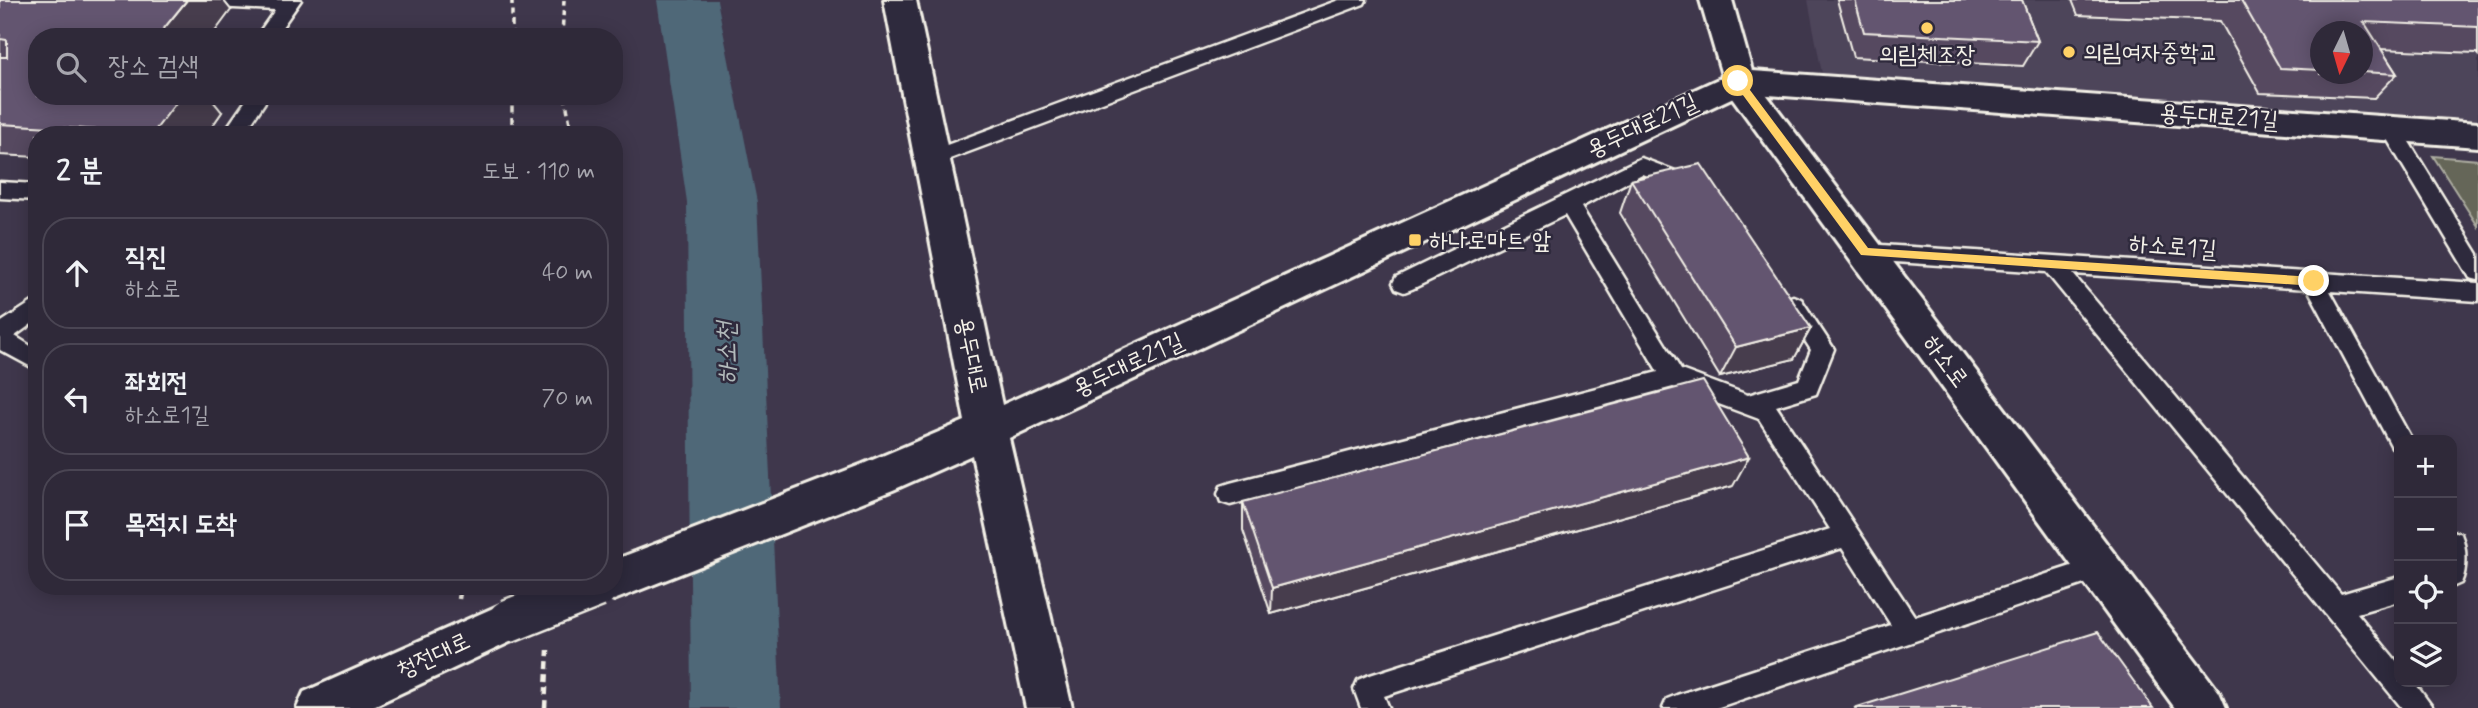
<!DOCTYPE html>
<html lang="ko">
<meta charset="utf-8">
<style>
:root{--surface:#2f2939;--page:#3b3544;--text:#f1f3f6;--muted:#a7a6ae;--line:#4a4553}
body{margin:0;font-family:Mynerve,"Poor Story",sans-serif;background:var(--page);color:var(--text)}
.controls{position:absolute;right:21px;bottom:21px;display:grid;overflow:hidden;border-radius:14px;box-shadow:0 4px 18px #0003}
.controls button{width:63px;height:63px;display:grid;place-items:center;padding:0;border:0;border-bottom:2px solid var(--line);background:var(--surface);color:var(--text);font:35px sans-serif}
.compass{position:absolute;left:2310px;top:21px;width:63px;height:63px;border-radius:50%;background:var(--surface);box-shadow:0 4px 18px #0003;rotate:185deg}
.stop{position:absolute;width:21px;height:21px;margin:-16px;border:5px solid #ffd166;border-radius:50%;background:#fff}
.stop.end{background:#ffd166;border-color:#fff;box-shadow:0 2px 7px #0008}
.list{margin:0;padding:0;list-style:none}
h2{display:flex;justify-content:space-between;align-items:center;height:91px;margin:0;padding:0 28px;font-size:30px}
h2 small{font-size:23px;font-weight:400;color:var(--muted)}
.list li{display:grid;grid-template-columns:46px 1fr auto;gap:21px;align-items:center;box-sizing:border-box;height:112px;margin:0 14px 14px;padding:0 14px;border:2px solid var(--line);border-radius:28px}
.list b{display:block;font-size:26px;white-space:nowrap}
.list p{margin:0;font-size:23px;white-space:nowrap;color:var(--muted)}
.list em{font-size:23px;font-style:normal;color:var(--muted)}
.icon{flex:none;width:38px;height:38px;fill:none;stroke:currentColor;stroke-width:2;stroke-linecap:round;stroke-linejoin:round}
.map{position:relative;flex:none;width:2478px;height:708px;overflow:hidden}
.search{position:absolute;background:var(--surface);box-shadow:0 4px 18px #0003;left:28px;top:28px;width:595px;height:77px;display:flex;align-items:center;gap:18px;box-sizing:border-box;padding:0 24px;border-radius:28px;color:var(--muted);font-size:26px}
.panel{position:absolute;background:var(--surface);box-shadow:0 4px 18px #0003;left:28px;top:126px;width:595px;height:469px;border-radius:28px}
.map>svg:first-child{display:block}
.built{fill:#4d445a;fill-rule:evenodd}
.green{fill:#656658;stroke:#acaca0;stroke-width:2}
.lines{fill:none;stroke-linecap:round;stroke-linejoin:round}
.river{fill:#4f6778;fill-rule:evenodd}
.lane-casing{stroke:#f4f1e8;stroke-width:5}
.street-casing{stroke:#f4f1e8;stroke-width:6}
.secondary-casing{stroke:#f4f1e8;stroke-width:6}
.path-far1{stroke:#f4f1e8;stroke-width:3.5;stroke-dasharray:6 4.5;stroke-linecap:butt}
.path{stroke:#f4f1e8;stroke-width:4.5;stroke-dasharray:8 5;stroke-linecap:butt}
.lane{fill:#2f2a3d;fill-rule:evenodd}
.street{fill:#2f2a3d;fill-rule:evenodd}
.secondary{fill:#2f2a3d;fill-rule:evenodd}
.secondary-bridge-casing{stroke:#f4f1e8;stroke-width:47;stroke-linecap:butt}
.secondary-bridge{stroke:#2f2a3d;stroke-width:42}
.wall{fill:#564960;stroke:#f4f1e8;stroke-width:2;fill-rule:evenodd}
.shaded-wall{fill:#463c4e;stroke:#f4f1e8;stroke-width:2}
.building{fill:#645570;stroke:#f4f1e8;stroke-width:2}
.route{fill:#ffd166}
.poi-dot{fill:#ffd166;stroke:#2f2a3d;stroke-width:2.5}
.labels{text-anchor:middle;stroke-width:5;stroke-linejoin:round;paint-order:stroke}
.poi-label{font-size:24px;fill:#f4f1e8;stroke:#2f2a3d;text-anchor:start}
.street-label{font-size:24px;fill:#f4f1e8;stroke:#2f2a3d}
.water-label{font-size:26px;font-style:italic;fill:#b2babb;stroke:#2f2a3d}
</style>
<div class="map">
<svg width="2478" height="708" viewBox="0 0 2478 708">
<rect width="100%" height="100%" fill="#3f374c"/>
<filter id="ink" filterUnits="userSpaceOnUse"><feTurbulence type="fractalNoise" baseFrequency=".0143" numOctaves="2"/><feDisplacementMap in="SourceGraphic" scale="14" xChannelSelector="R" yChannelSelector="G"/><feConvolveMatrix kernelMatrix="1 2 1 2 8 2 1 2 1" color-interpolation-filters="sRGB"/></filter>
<g filter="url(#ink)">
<path class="built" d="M1808,0H2478V133L1823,79ZM2320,32H2362V74H2320Z"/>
<polygon class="green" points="2433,156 2478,160 2478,226"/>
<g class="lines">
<polygon class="river" points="657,0 717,0 757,202 781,708 691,708 687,202"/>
<g class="lane-casing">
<g id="lane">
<polygon points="184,0 301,0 275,37 256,37 275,10 193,6"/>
<polygon points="1339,0 1366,0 1364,4 939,163 925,163 922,158 925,153"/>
<polygon points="249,96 269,96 243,135 222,135"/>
<polygon points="2391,122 2398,124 2478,254 2478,280 2470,278 2381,129"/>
<polygon points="1641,158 1697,179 1700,184 1697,189 1690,192 1642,174 1581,207 1681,370 1748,395 1799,380 1811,350 1782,305 1785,299 1793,296 1801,299 1834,349 1816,394 1776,406 1915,617 2099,557 2108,560 2112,568 2108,576 1716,708 1663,708 1667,699 1677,695 1891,625 1842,548 1384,696 1389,708 1361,708 1354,689 1358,680 1367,676 1830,529 1759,419 1673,387 1230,505 1221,502 1218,494 1221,486 1230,483 1658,372 1565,215 1412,289 1404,292 1396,289 1393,283 1396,277"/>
<polygon points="0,182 37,184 37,200 0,198"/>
<polygon points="1865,244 2478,283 2478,301 2330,291 2412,440 2399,440 2399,450 2392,447 2308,289 2073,274 2341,594 2399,577 2399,601 2357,613 2399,664 2399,682 2414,682 2433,708 2402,708 2046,272 1865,260 1857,258 1854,252 1857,246"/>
<polygon points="37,299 37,320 15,336 37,350 37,370 0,350 0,323"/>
<path d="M2452,531L2461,534C2467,548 2467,570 2461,583L2452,587Z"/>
</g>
</g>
<g class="street-casing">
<polygon id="street" points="1700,0 1732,0 1754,78 2219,692 2226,708 2175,708 1726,89"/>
</g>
<g class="secondary-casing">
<g id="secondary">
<polygon points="884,0 916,0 1002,405 1738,70 2478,123 2478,147 1742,93 1009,438 1072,708 1026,708 972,455 893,490 614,600 599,594 595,586 614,586 614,560 863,464 965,421"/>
<polygon points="509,601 525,607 531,621 525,635 369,708 297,708 304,692"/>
</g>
</g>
<g class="path-far1">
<polyline points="512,0 512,37"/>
<polyline points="562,37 564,0"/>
<polyline points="512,96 512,135"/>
<polyline points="565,96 572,135"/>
</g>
<g class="path">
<polyline points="459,599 461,586"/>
<polyline points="545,708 548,650"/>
</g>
<use href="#lane" class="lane"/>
<use href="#street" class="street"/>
<use href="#secondary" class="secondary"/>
<g class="secondary-bridge-casing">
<polyline id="secondary-bridge" points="509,621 597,586"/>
</g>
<use href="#secondary-bridge" class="secondary-bridge"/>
</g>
<g class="wall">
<polygon points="0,0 223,0 231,10 37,37 222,112 206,135 37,135 37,157 0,155"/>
<polygon points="1837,0 2022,0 2038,41 2023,66 1853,57"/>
<path d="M2072,0H2478V55L2476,53L2381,49L2397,74L2374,98L2260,93L2220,21L2078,15ZM2320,32H2362V74H2320Z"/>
<polygon points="1631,180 1811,328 1794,359 1720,377 1620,213"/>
<polygon points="1733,486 1271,614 1243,530 1243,502"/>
</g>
<g class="shaded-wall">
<polygon points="187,0 223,0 231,10 211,37 157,37"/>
<polygon points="181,96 209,96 222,112 206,135 155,135 153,133"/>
<polygon points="1811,328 1794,359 1720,377 1736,347"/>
<polygon points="1749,457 1733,486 1271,614 1272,588"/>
</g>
<g class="building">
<polygon points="0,0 187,0 157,37 37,37 37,96 181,96 153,133 0,124 0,57 7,57 7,40 0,39"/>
<polygon points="1855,0 2022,0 2038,41 1864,32"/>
<polygon points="2241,0 2478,0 2478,27 2364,22 2397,74 2362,72 2362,32 2320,32 2320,70 2280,68"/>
<polygon points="1701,164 1811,328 1736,347 1631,180"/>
<polygon points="1703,381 1749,457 1272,588 1243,502"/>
<polygon points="2098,632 2153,708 1854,708"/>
</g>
</g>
<polygon class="route" points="1734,78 1741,78 1868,248 2314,277 2319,281 2314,286 1861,255 1734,83"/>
<g class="poi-dot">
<circle cx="1927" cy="28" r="7"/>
<circle cx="2069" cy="52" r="7"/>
<rect x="1408" y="233" width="14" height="14" rx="3.5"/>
</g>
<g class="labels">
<g class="poi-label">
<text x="2083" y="60">의림여자중학교</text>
<text x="1927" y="62" text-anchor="middle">의림체조장</text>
<text x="1429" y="248">하나로마트 앞</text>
</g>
<g class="street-label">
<text transform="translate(2219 116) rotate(4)" y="8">용두대로21길</text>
<text transform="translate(1642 125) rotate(-25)" y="8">용두대로21길</text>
<text transform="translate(2173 246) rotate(4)" y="8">하소로1길</text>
<text transform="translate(972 355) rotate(78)" y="8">용두대로</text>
<text transform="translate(1946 361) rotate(53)" y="8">하소로</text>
<text transform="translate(1128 364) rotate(-25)" y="8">용두대로21길</text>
<text transform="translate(433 655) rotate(-25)" y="8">청전대로</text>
</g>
<g class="water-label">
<text transform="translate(726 353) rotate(-92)" y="9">하소천</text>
</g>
</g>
</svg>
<div class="controls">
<button>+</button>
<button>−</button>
<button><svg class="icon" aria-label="locate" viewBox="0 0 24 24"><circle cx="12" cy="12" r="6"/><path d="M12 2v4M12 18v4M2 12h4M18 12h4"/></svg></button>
<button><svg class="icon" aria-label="layers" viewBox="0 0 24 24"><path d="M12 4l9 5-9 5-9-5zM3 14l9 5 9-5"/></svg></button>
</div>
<svg class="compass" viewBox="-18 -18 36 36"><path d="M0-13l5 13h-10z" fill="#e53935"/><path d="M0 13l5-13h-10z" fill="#a7a6ae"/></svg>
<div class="stop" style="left:1738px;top:81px"></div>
<div class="stop end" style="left:2314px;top:281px"></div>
<div class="search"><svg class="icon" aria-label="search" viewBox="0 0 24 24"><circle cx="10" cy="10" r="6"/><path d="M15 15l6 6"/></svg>장소 검색</div>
<section class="panel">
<h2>2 분<small>도보 · 110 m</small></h2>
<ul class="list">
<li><svg class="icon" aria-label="ahead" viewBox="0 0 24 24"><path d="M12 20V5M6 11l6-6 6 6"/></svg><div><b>직진</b><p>하소로</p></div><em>40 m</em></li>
<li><svg class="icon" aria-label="left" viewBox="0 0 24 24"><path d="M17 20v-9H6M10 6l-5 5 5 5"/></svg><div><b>좌회전</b><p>하소로1길</p></div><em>70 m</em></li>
<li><svg class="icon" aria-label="arrive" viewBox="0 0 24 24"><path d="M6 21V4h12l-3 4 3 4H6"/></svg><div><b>목적지 도착</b></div></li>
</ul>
</section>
</div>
